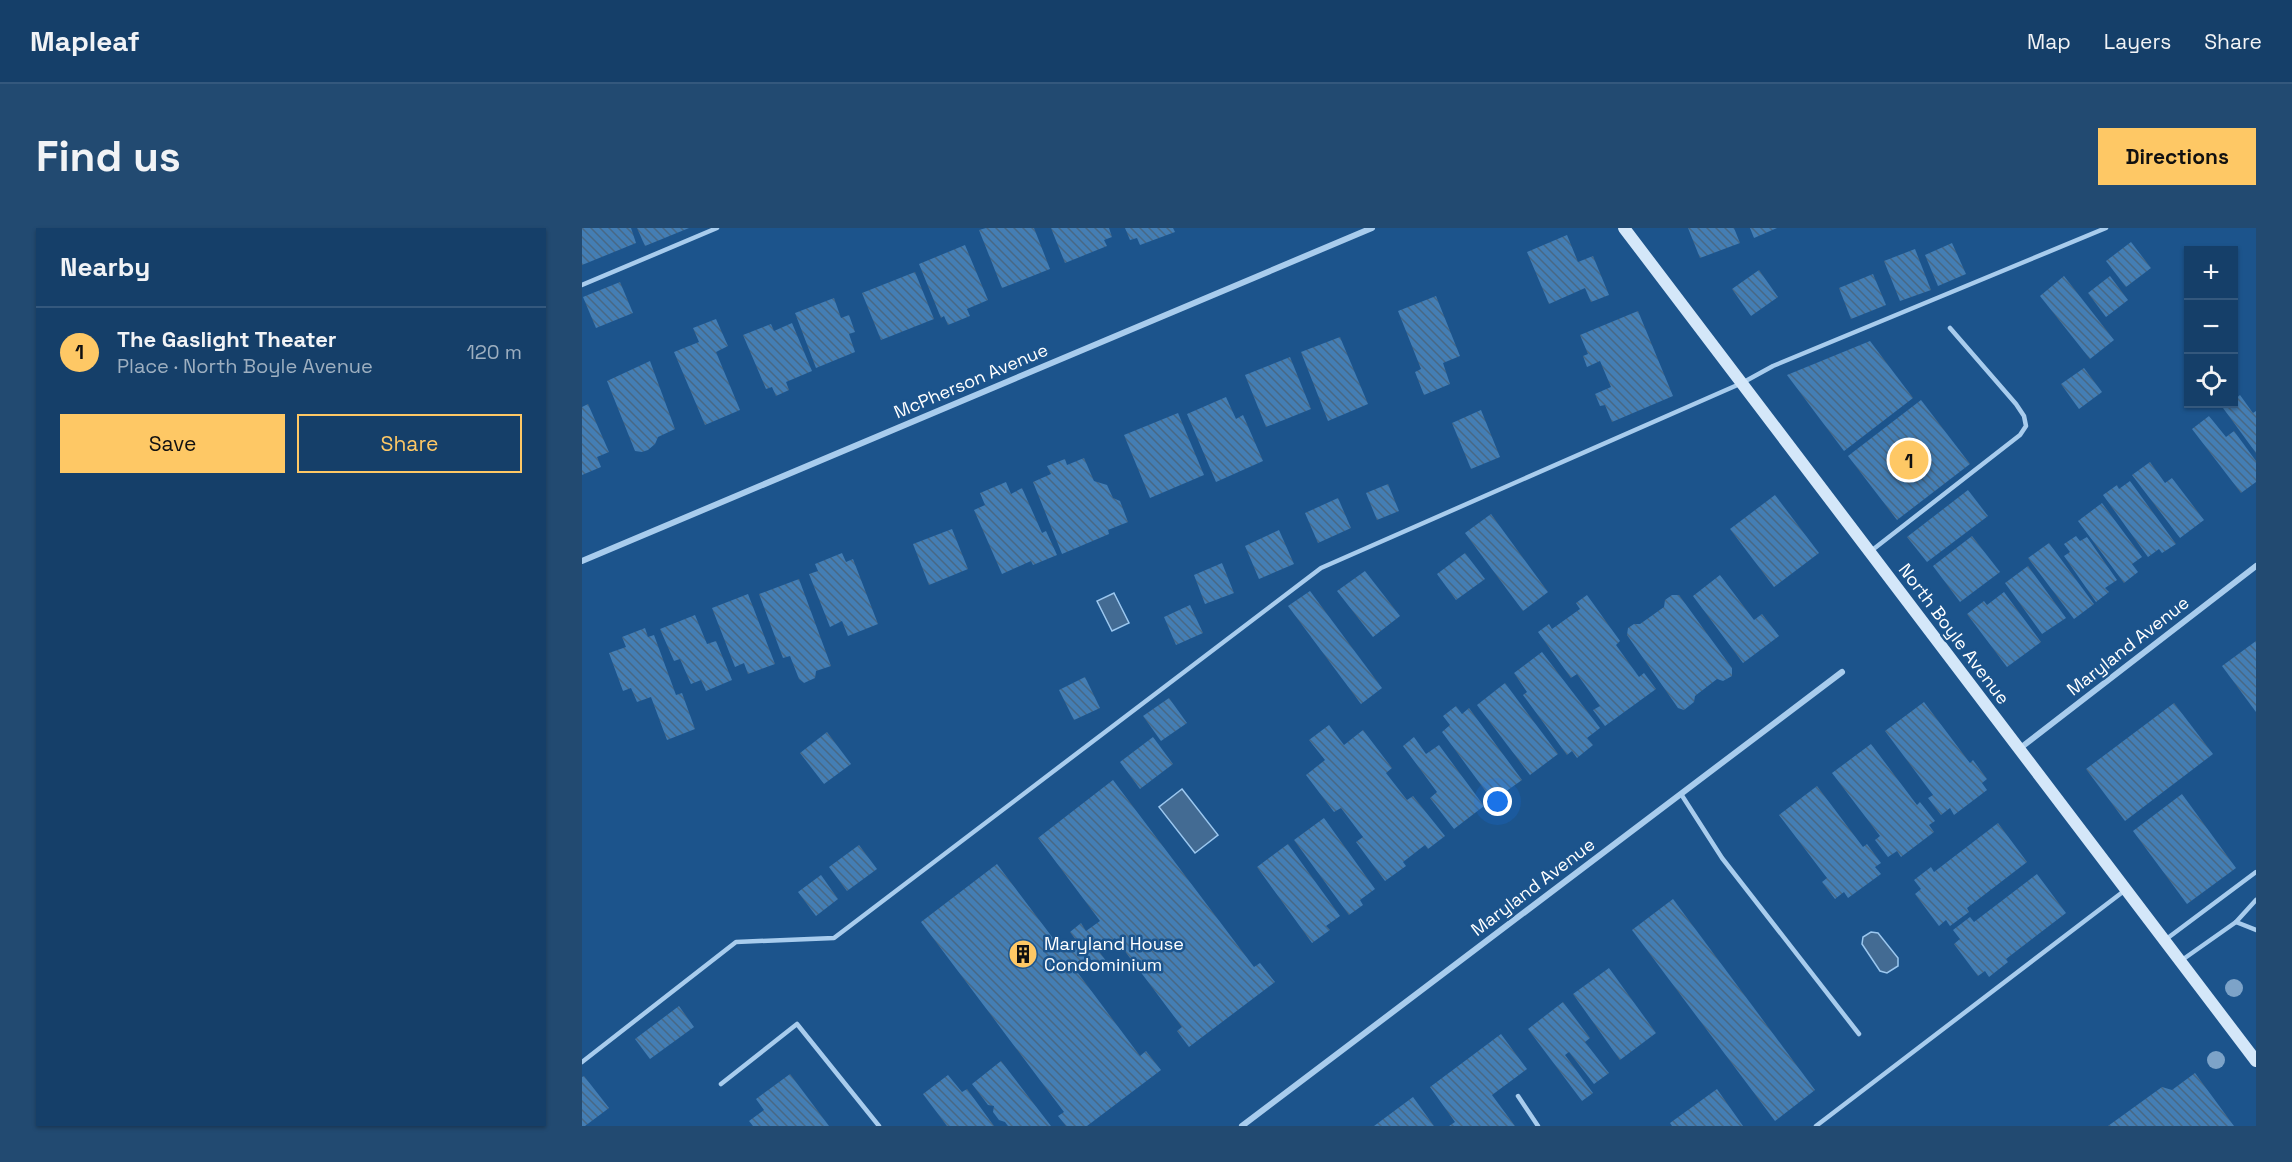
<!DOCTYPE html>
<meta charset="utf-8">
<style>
:root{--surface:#153f69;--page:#224a71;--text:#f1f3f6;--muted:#9dafc0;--line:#34587d;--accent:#fec865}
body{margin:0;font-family:"Space Grotesk",sans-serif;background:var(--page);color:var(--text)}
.controls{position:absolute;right:18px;top:18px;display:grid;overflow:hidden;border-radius:0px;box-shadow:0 2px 4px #0004}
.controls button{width:54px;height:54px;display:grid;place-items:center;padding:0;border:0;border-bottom:2px solid var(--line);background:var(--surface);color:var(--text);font:30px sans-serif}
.you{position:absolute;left:916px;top:574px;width:21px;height:21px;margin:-15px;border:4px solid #fff;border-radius:50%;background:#1a73e8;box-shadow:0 0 0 9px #1a73e833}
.badge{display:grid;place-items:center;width:39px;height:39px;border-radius:50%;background:var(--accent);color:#111;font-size:20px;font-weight:700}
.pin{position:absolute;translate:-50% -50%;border:3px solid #fff;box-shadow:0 2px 6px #0006}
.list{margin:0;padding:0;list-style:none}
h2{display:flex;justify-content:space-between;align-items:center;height:78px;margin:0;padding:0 24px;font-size:26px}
h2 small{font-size:20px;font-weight:400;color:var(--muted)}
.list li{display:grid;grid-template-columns:39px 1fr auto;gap:18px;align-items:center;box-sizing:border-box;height:90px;padding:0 24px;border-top:2px solid var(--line)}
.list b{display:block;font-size:22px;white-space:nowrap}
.list p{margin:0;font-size:20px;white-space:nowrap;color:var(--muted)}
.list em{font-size:20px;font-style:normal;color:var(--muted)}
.actions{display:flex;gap:12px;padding:18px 24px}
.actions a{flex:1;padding:14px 0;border:2px solid var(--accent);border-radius:0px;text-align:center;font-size:21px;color:var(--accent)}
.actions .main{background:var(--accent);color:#111}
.icon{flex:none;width:33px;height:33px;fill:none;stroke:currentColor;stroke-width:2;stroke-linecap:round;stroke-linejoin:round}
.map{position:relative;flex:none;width:1674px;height:898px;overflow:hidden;border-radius:0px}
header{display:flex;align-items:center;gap:36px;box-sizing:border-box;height:84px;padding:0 30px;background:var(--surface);border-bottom:2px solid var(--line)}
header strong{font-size:28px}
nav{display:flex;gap:33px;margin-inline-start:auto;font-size:21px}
.intro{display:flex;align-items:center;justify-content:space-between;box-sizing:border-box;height:144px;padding:0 36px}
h1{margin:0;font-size:42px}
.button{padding:15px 27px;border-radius:0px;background:var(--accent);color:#111;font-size:21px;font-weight:700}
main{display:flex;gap:36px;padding:0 36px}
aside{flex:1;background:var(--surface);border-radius:0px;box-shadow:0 2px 4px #0004}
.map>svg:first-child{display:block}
.water{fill:#436b93;stroke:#9bc7ef;stroke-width:1.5}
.building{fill:url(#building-back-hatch)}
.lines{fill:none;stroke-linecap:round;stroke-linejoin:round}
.lane{stroke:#a8cced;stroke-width:4.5}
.street{stroke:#a8cced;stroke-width:6}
.secondary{stroke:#d4e7f9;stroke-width:12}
.tree{fill:#7da3c8}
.labels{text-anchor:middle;stroke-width:5;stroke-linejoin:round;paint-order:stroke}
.street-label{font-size:18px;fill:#fff;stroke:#1c548c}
.poi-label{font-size:18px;fill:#fff;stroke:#1c548c;text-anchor:start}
</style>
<header>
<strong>Mapleaf</strong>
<nav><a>Map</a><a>Layers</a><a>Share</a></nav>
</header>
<div class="intro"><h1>Find us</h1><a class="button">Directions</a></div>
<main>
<aside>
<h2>Nearby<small></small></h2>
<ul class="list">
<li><span class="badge">1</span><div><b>The Gaslight Theater</b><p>Place · North Boyle Avenue</p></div><em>120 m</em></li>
</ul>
<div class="actions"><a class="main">Save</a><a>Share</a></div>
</aside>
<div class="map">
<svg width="1674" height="898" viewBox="0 0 1674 898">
<defs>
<pattern id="building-back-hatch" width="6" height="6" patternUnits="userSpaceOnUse" patternTransform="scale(1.5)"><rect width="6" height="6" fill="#447eb4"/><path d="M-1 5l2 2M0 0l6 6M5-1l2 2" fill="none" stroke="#486885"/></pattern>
</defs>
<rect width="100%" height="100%" fill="#1c548c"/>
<g class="water">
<polygon points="532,365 547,395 530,403 515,373"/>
<polygon points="600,561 636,607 613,625 577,579"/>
<polygon points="1289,704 1296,705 1316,730 1316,738 1305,745 1298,743 1280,716 1281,709"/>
</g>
<g class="building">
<polygon points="0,0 49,0 54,15 0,37"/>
<polygon points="55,0 107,0 63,18"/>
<polygon points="404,0 452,0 468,41 420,60 397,2"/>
<polygon points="469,0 527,0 530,9 522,12 525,18 483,35"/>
<polygon points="543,0 591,0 593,4 558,17 555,10 548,12"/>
<polygon points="1106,0 1152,0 1158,15 1118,30"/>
<polygon points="1168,0 1195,0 1172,10"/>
<polygon points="985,7 996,34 1011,28 1027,67 1009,74 1003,60 967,76 945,24"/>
<polygon points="1549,14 1569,40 1544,59 1524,33"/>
<polygon points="1370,15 1384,46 1356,58 1343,27"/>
<polygon points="383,17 406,72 385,81 388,88 366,97 362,88 359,90 337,36"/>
<polygon points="1333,21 1349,62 1318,73 1302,33"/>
<polygon points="1177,42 1196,69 1169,88 1150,61"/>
<polygon points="333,44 352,91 299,112 280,65"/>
<polygon points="1291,46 1304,77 1269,91 1257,60"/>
<polygon points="1482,48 1532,112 1508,131 1458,68"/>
<polygon points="1528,48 1546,72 1524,89 1506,65"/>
<polygon points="38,54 51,85 14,100 1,69"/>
<polygon points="854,68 878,128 861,135 868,156 842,167 833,144 839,141 816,83"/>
<polygon points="252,70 259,90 267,87 273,104 267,106 273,124 234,140 213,85"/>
<polygon points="1056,83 1091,168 1030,194 1023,177 1018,178 1013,166 1029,159 1018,133 1005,139 1001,128 1006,126 998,107"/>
<polygon points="134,91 146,118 134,124 158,182 123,197 92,124 117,114 111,100"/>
<polygon points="210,95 230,143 204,154 207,162 194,168 190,159 184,161 161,107 189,96 192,103"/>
<polygon points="758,109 786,176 746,193 719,124"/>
<polygon points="1288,113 1331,170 1262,223 1205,147"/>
<polygon points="708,129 729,181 684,199 663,147"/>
<polygon points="68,133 93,201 76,209 73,216 66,222 60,224 53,223 25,153"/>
<polygon points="1502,140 1520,164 1497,181 1479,156"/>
<polygon points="1658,167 1671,185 1674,183 1674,225 1641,180 1646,176 1652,176 1652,172"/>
<polygon points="644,169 654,191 661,187 681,233 634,254 605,186"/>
<polygon points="1339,172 1388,236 1315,292 1266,228"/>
<polygon points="6,176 27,224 15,229 19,239 0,247 0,179"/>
<polygon points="899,182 918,229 889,241 870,195"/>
<polygon points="596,185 622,247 568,270 542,207"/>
<polygon points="1627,188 1644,209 1652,203 1674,233 1674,254 1659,265 1610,201"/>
<polygon points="502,230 512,253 525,257 531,270 538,273 546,294 526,302 527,306 480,326 451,254 469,246 465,238 483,231 485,237"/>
<polygon points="1568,234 1583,255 1590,250 1622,292 1598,310 1550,247"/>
<polygon points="1548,253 1594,316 1580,325 1577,321 1566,329 1521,267 1535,257 1537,261"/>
<polygon points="424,254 429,266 440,260 460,305 464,303 475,327 451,337 449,333 420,346 392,282 403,277 398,265"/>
<polygon points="806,256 817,283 795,292 784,265"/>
<polygon points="1386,262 1406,288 1345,334 1325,309"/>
<polygon points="1193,267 1237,325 1192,359 1148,301"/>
<polygon points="756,270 769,300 736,315 723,285"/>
<polygon points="1520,275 1560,329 1550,336 1556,344 1542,355 1496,293"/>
<polygon points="909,286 966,364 941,383 883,305"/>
<polygon points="370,301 386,341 347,357 331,316"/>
<polygon points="697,302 712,336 677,351 663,318"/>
<polygon points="1390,308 1418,344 1378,374 1351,338"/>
<polygon points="1494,308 1498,313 1505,309 1535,352 1523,360 1527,364 1514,374 1482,328 1488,324 1482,316"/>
<polygon points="1467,315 1512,376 1492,391 1446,330"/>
<polygon points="260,325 264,334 271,331 296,396 266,408 260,393 248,399 227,346 236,343 233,336"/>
<polygon points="883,325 903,351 874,372 855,346"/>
<polygon points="640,335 652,365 623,376 612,347"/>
<polygon points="1446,338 1484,390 1460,406 1423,355"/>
<polygon points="783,343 818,388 791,409 755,363"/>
<polygon points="1138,347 1172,392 1180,386 1197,408 1161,435 1111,368"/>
<polygon points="217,351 249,438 234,443 233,450 222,455 217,451 208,428 201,430 177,366"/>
<polygon points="728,363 800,460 779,476 706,378"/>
<polygon points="1422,364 1459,414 1425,439 1385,386 1402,373 1405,377"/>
<polygon points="166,366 193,436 166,446 162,435 153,439 130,380"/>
<polygon points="1005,367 1038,413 1034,417 1057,449 1062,445 1074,461 1023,498 1011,482 1018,478 995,446 989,450 956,404 967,396 970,401 998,381 994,375"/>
<polygon points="1090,367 1097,367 1150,440 1150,448 1141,453 1135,451 1113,468 1112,474 1102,482 1096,480 1045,407 1046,400 1052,396 1058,396 1082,379 1083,372"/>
<polygon points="608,377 621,405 594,417 582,389"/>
<polygon points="113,387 125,416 134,413 150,452 124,463 119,452 109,456 98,431 92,433 78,401"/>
<polygon points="63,400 66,409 72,407 94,467 100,465 113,501 85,512 69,469 55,474 49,460 41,463 27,425 44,419 40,409"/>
<polygon points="1674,413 1674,484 1640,438"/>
<polygon points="960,424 1018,500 1005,510 1011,517 995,530 990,523 985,527 941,467 945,464 932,445"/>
<polygon points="503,449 518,480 492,492 477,462"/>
<polygon points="923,455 976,526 948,547 895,477"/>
<polygon points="587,470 605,495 579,513 561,488"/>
<polygon points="1342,474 1388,535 1391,532 1405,551 1400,555 1405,562 1372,587 1368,580 1359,587 1346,570 1351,567 1303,503"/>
<polygon points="1592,475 1631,526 1543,593 1504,541"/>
<polygon points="874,478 880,486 887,480 940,552 923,564 928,572 916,580 860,504 868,497 861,488"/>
<polygon points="747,497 762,517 781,502 810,540 804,545 825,572 831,568 863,608 846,621 843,617 821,634 824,638 803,653 774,614 781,609 759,580 752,584 724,547 743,532 727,512"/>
<polygon points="245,504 269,536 242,556 218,525"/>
<polygon points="571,509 591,536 558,561 538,534"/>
<polygon points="832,509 844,526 857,517 902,578 872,601 848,570 855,564 821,518"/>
<polygon points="1289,516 1335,577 1338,574 1353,593 1347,597 1352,604 1319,629 1315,623 1306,629 1293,612 1298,608 1250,545"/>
<polygon points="531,552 672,739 678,735 693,754 607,819 595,803 600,799 533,710 516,722 525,734 516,741 507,729 493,741 558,828 564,823 579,842 505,898 484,898 476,888 482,884 339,694 415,636 480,722 494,712 488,704 499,695 504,703 518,693 456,610"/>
<polygon points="1235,558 1281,619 1285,616 1299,635 1293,639 1299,646 1266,670 1262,664 1253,671 1240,654 1245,650 1197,587"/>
<polygon points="1600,566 1654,640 1605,676 1551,603"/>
<polygon points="742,590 793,661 778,672 781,677 767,687 712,612"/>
<polygon points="1416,595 1445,634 1385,680 1387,684 1368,698 1364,692 1357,698 1333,666 1339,661 1332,652 1349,639 1352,644"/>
<polygon points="706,616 758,688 744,698 748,702 730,715 675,639"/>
<polygon points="277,617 295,641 265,663 247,639"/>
<polygon points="1455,646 1484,685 1424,731 1426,734 1407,749 1403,743 1396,748 1372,716 1378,711 1371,702 1388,689 1392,694"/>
<polygon points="239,647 256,671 234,688 216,664"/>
<polygon points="1091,671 1233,862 1193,893 1050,702"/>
<polygon points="1027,740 1074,805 1038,832 991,766"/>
<polygon points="981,774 1008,810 1003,814 1027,845 1012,856 987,824 983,827 1011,865 1000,873 946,801"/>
<polygon points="97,778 112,799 68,831 53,811"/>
<polygon points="919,806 945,841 910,867 933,898 867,898 873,894 848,859"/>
<polygon points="419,833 469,898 426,898 423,894 417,892 411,884 412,878 406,877 390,856"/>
<polygon points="1613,845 1652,898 1526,898 1580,859 1590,862"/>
<polygon points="208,846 247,898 171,898 167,893 182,882 174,871"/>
<polygon points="366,847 380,864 385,861 412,898 365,898 341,866"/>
<polygon points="2,848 27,880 3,898 0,898 0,849"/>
<polygon points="1135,861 1161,898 1090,898 1088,895"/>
<polygon points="831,869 852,898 792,898"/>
</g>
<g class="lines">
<g class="lane">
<polyline points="0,57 135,0"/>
<polyline points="1289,323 1438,207 1444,198 1442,188 1434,176 1368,100"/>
<polyline points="1099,566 1140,630 1277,806"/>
<polyline points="1654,694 1674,672"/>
<polyline points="1583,712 1674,644"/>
<polyline points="1600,732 1654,694 1674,702"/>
<polyline points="0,834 154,714 252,710 739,340 1160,155 1191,138 1524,0"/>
<polyline points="139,856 215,796 297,898"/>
<polyline points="936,868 956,898"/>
<polyline points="1234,898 1542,663"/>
</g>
<g class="street">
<polyline points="0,333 790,0"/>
<polyline points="1437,521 1674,338"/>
<polyline points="660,898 1260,444"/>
</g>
<polyline class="secondary" points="1042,0 1674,833"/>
</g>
<g class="tree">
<circle cx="1652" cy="760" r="9"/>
<circle cx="1634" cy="832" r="9"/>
</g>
<defs>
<g id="building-disc" transform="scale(1.5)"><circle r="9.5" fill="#fec865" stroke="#1c548c"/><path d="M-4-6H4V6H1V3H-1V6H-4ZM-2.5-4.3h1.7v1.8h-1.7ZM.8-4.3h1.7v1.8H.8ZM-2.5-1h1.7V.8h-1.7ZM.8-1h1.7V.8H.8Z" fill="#111"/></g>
</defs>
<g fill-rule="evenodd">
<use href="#building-disc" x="441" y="726"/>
</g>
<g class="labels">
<g class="street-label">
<text transform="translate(389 153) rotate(-23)" y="6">McPherson Avenue</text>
<text transform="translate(1372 406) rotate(53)" y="6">North Boyle Avenue</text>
<text transform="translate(1546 418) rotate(-38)" y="6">Maryland Avenue</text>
<text transform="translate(951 659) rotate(-37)" y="6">Maryland Avenue</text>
</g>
<g class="poi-label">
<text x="462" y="722">Maryland House<tspan x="462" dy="21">Condominium</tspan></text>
</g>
</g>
</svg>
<div class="controls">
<button>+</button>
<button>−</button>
<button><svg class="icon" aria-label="locate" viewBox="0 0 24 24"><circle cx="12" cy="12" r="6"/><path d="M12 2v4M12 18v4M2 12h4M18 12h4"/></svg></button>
</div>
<div class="you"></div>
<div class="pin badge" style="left:1327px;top:232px">1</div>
</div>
</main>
